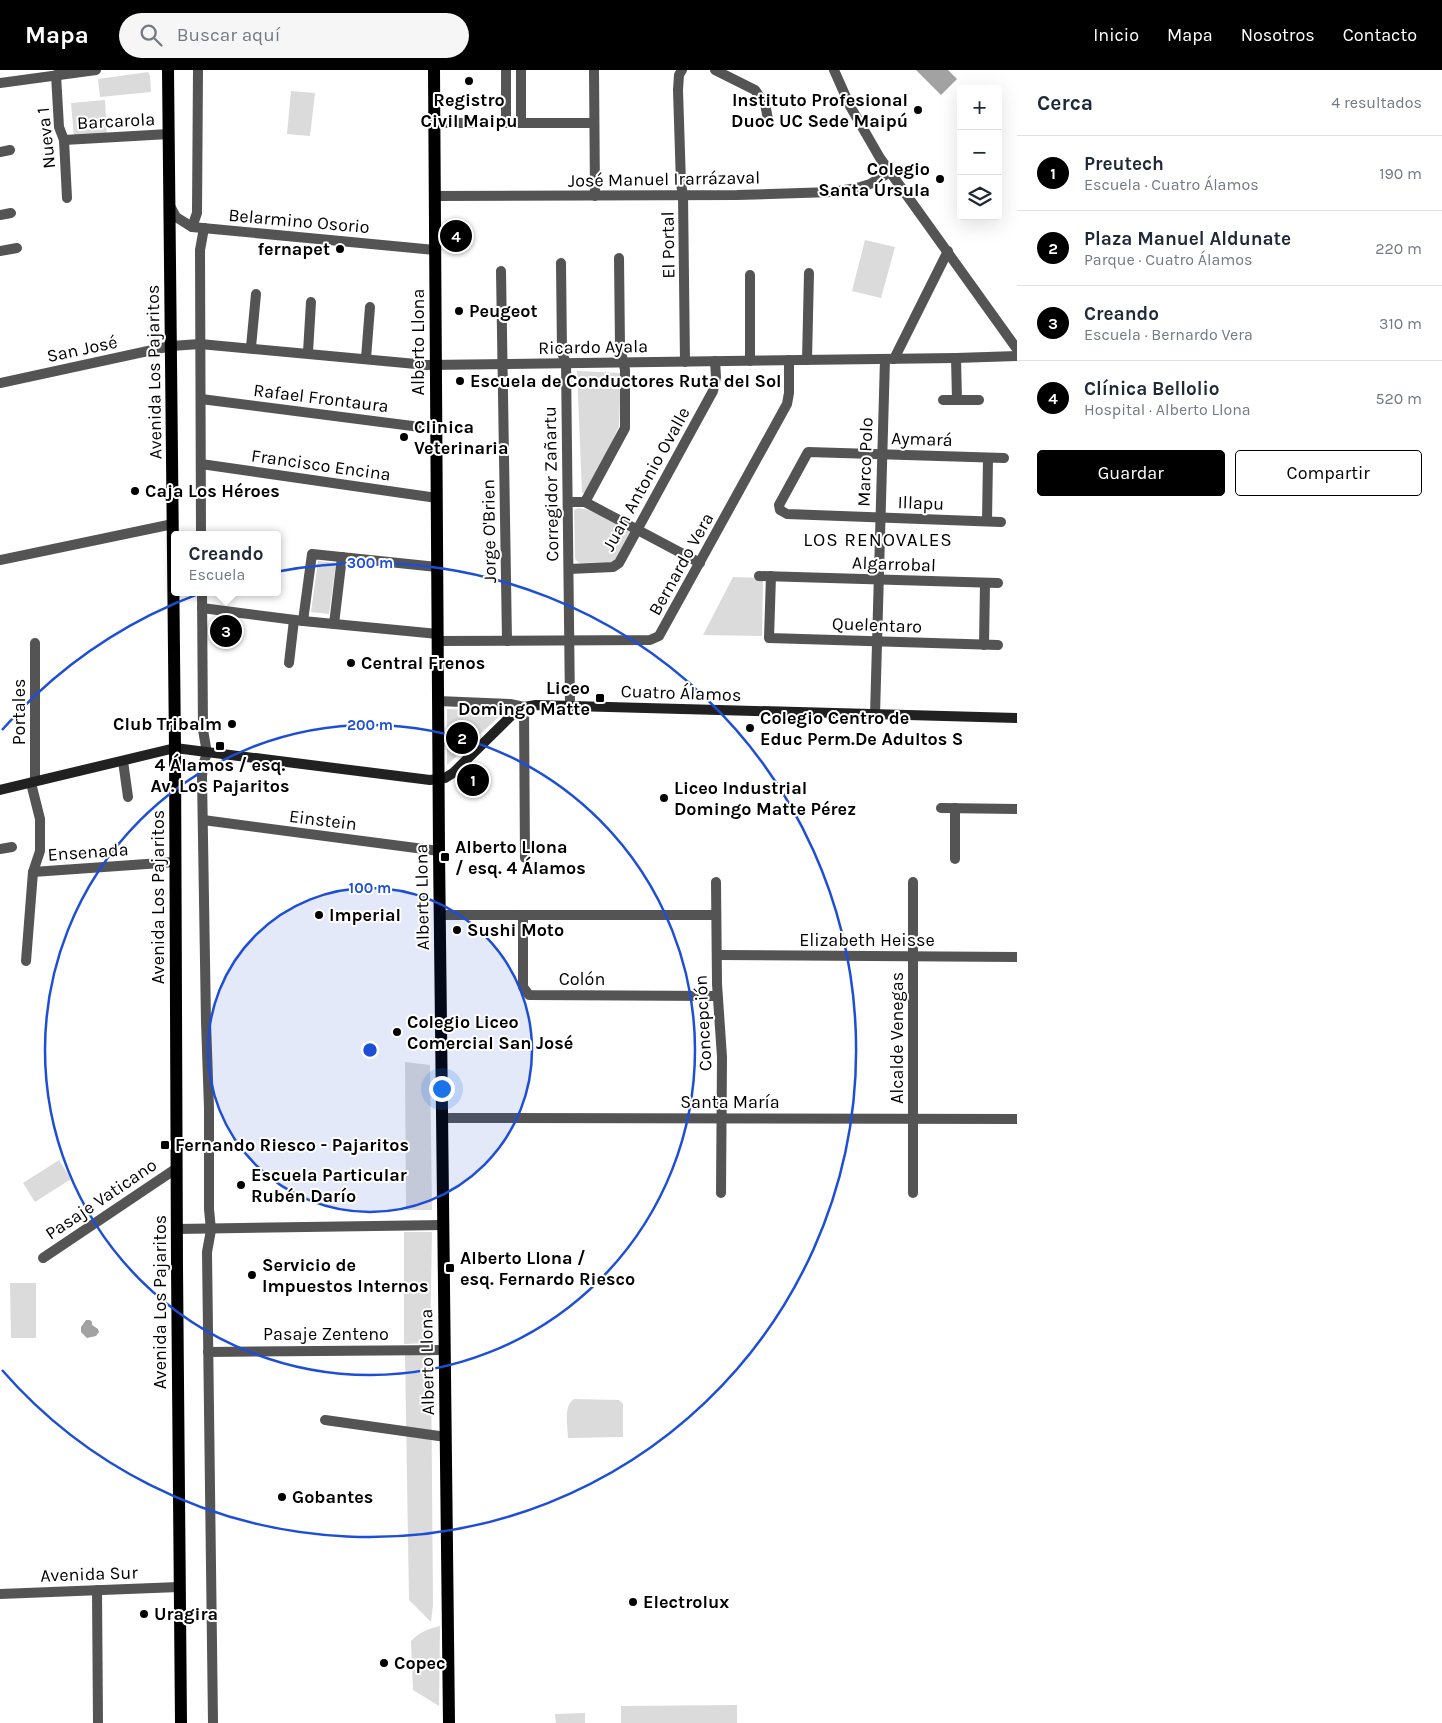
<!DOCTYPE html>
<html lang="es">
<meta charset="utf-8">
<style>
:root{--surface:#fff;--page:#f6f6f7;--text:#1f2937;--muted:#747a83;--line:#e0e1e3;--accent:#000}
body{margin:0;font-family:Karla,sans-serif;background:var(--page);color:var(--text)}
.controls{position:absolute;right:15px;top:15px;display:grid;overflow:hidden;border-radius:5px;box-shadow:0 5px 20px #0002}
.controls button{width:45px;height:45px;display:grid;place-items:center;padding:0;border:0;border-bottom:1px solid var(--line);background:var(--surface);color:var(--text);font:25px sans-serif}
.you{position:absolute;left:441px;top:1018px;width:18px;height:18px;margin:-12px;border:4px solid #fff;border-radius:50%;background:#1a73e8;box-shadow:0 0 0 8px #1a73e833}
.badge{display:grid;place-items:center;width:32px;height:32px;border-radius:50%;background:var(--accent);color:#fff;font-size:16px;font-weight:700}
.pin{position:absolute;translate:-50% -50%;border:2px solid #fff;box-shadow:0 1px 5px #0006}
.popup{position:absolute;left:171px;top:461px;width:110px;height:65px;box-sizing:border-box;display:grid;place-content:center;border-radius:5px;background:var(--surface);filter:drop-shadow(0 1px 4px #0005);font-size:16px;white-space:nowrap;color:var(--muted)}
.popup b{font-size:19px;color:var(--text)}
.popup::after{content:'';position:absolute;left:50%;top:100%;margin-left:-10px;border:10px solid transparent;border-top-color:var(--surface)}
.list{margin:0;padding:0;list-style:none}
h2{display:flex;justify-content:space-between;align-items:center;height:65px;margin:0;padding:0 20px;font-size:21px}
h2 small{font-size:16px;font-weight:400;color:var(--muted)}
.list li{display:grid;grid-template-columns:32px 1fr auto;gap:15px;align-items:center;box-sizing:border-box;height:75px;padding:0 20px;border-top:1px solid var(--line)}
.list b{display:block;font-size:19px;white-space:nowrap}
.list p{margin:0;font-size:16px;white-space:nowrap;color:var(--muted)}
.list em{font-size:16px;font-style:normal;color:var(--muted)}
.actions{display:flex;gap:10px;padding:15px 20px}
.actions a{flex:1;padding:11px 0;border:1px solid var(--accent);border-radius:5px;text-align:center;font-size:18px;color:var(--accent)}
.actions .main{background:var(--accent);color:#fff}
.icon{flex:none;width:28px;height:28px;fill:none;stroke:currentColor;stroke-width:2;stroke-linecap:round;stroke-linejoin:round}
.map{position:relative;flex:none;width:1017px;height:1653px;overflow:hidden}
header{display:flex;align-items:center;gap:30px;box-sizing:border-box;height:70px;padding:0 25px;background:var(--accent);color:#fff}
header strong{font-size:24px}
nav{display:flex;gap:28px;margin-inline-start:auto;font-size:18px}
.search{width:350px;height:45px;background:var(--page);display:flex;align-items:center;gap:12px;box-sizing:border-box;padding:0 18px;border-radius:28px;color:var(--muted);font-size:19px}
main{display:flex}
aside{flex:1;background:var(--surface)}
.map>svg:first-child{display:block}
.green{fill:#dbdbdb}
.water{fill:#a2a2a2}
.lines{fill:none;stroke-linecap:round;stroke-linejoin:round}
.minor{stroke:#545454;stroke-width:10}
.tertiary{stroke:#545454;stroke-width:10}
.secondary{stroke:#212121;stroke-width:10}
.primary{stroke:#000;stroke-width:12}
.ring{fill:none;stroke:#1d4ed8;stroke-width:2.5}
.poi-dot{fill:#000;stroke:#fff;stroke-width:2}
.labels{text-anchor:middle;stroke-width:4;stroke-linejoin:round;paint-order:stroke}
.poi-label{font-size:18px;font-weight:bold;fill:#000;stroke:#fff;text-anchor:start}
.street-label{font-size:18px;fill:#000;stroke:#fff}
.neighbourhood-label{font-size:19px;letter-spacing:1px;fill:#000;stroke:#fff}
.centre{fill:#1d4ed8;stroke:#fff;stroke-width:2.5}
.ring-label{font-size:15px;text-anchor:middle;font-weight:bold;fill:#1d4ed8;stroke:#fff;stroke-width:4;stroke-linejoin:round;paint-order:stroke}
</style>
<header>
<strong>Mapa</strong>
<div class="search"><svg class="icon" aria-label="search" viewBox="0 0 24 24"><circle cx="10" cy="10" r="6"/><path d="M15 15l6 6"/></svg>Buscar aquí</div>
<nav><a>Inicio</a><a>Mapa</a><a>Nosotros</a><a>Contacto</a></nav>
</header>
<main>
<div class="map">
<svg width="1017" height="1653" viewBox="0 0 1017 1653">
<rect width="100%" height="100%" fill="#fff"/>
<g class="green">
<polygon points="148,2 150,6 151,22 100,27 98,9"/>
<polygon points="291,21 315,23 310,66 287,64"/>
<polygon points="105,30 107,65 74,68 71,33"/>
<polygon points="865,170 895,177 881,228 852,221"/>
<polygon points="577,301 621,303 619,356 588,423 582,423"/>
<polygon points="578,438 590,440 631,462 617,489 613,492 579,493 575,489 574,440"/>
<polygon points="318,491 336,493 329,544 311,542"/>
<polygon points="733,507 763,508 762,566 703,565"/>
<polygon points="447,639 505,641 447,695"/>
<polygon points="405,992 430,995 432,1140 406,1140"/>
<polygon points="59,1090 71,1109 35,1132 23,1113"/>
<polygon points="404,1162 432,1162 430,1273 404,1274"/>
<polygon points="10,1213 36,1213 36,1268 11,1268"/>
<polygon points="431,1283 433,1535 431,1552 409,1530 405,1284"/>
<path d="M574,1329L619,1330L623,1334V1367L568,1368C568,1356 563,1336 574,1329Z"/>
<path d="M440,1556L439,1636L413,1620L411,1571C418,1563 430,1558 440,1556Z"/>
<polygon points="737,1635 737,1653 621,1653 621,1636"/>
<polygon points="585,1643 585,1653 556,1653 555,1644"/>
</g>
<g class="water">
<polygon points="916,0 948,0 957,9 941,25"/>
<polygon points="86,1250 90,1250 92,1252 92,1255 98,1259 99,1262 96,1266 87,1268 81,1262 81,1257"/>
</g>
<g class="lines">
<g class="minor">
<polyline points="506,0 506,53"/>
<polyline points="521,0 521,53"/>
<polyline points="594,0 595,126"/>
<polyline points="682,0 679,5 678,20 681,114 683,125 685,292"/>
<polyline points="715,0 755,20 765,34 768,49"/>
<polyline points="56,5 59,57 64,70 67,128"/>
<polyline points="434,53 594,53"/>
<polyline points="64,70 169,64"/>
<polyline points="0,82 10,80"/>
<polyline points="0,145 11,143"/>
<polyline points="192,157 197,143 198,0"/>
<polyline points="0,181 17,178"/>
<polyline points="561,193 562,283 566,293 570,636"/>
<polyline points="501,201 507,571"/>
<polyline points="750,205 750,291"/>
<polyline points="251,277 256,224"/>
<polyline points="308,282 311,232"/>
<polyline points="366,288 370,237"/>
<polyline points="956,288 957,330"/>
<polyline points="894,289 948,181"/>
<polyline points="807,290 809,203"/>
<polyline points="201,329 436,359"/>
<polyline points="943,330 979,330"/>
<polyline points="201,394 437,428"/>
<polyline points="568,432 585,432 625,358 625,300 620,277 619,188"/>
<polyline points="585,432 700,493"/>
<polyline points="987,451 988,388"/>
<polyline points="1001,452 787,444 780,440 779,435 808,382 1004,388"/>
<polyline points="201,465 200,180 204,158"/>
<polyline points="0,490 173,454"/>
<polyline points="569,499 613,497 619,493 713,321 716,307 715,291"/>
<polyline points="759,506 998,513"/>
<polyline points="771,506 769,568 998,575"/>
<polyline points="202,522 203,660 207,683 203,695 202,707 206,952 209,1038 209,1139 211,1160 207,1182 213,1653"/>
<polyline points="202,538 303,551 438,564"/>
<polyline points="303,551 312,484 437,497"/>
<polyline points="334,554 342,487"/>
<polyline points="438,571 650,570 659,566 787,334 789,323 789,290"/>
<polyline points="35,573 35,711"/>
<polyline points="984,575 985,513"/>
<polyline points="289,593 294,550"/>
<polyline points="438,631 510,634 524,637 525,788"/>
<polyline points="875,645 885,289"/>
<polyline points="123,691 128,727"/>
<polyline points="941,738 1017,739"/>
<polyline points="955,738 955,789"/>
<polyline points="203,750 439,781"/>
<polyline points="0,779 12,777"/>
<polyline points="33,802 175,792"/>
<polyline points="716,812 717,914 722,987 721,1123"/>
<polyline points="440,845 716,845"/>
<polyline points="523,845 523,917 529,925 717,926"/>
<polyline points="717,885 1017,887"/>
<polyline points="26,891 33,802 40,781 40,749 31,713"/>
<polyline points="442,1048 1017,1049"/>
<polyline points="913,1123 913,812"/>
<polyline points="177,1159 443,1155"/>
<polyline points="43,1188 177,1098"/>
<polyline points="208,1282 445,1280"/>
<polyline points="325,1350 446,1367"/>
<polyline points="97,1520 98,1653"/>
</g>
<g class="tertiary">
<polyline points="834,0 850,36 880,88 1017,279"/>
<polyline points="0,13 96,0"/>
<polyline points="435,126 737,125 832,122 857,118 870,114 890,102"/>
<polyline points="170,136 176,147 192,157 435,180"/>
<polyline points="0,313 171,276 200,274 427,295 956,288 1017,286"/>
<polyline points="0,1524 179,1517"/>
</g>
<polyline class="secondary" points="0,720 175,678 430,710 445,708 453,703 512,645 524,637 536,635 1017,648"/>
<g class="primary">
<polyline points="168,0 175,678 177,1197 181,1653"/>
<polyline points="434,0 439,781 449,1653"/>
</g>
</g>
<circle cx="370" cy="980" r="162" fill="#1d4ed8" fill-opacity=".12"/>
<g class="ring">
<circle cx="370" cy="980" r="162"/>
<circle cx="370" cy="980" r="325"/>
<path d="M2 660A487 487 0 1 1 2 1300"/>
</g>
<g class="poi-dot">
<circle cx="469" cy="11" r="5"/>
<circle cx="918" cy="40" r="5"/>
<circle cx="940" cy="109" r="5"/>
<circle cx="340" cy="179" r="5"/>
<circle cx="459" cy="241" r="5"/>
<circle cx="460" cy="311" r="5"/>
<circle cx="404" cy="367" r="5"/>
<circle cx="135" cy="421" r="5"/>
<circle cx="351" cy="593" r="5"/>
<rect x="595" y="623" width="10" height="10" rx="2.5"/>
<circle cx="232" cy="654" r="5"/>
<circle cx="750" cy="658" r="5"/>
<rect x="215" y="671" width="10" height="10" rx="2.5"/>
<circle cx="664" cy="728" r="5"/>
<rect x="440" y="782" width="10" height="10" rx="2.5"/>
<circle cx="319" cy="845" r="5"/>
<circle cx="457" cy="860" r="5"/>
<circle cx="397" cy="962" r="5"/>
<rect x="160" y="1070" width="10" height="10" rx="2.5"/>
<circle cx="241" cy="1115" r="5"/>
<rect x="445" y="1193" width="10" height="10" rx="2.5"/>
<circle cx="252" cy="1205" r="5"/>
<circle cx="282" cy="1427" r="5"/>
<circle cx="633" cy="1532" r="5"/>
<circle cx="144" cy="1544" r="5"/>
<circle cx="384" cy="1593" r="5"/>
</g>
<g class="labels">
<g class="poi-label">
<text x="469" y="36" text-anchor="middle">Registro<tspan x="469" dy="21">Civil Maipu</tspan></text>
<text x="908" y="36" text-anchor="end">Instituto Profesional<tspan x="908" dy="21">Duoc UC Sede Maipú</tspan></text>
<text x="930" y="105" text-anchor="end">Colegio<tspan x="930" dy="21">Santa Úrsula</tspan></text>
<text x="330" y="185" text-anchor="end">fernapet</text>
<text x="469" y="247">Peugeot</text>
<text x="470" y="317">Escuela de Conductores Ruta del Sol</text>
<text x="414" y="363">Clinica<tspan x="414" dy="21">Veterinaria</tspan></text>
<text x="145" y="427">Caja Los Héroes</text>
<text x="361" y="599">Central Frenos</text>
<text x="590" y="624" text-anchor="end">Liceo<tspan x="590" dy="21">Domingo Matte</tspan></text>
<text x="760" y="654">Colegio Centro de<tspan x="760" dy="21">Educ Perm.De Adultos S</tspan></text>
<text x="222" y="660" text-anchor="end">Club Tribalm</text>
<text x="220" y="701" text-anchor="middle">4 Álamos / esq.<tspan x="220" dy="21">Av. Los Pajaritos</tspan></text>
<text x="674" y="724">Liceo Industrial<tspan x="674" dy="21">Domingo Matte Pérez</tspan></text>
<text x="455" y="783">Alberto Llona<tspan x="455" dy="21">/ esq. 4 Álamos</tspan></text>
<text x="329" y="851">Imperial</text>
<text x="467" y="866">Sushi Moto</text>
<text x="407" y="958">Colegio Liceo<tspan x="407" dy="21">Comercial San José</tspan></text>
<text x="175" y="1081">Fernando Riesco - Pajaritos</text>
<text x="251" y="1111">Escuela Particular<tspan x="251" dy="21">Rubén Darío</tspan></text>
<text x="460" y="1194">Alberto Llona /<tspan x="460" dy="21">esq. Fernardo Riesco</tspan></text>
<text x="262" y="1201">Servicio de<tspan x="262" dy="21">Impuestos Internos</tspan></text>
<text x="292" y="1433">Gobantes</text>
<text x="643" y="1538">Electrolux</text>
<text x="154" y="1550">Uragira</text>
<text x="394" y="1599">Copec</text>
</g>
<g class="street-label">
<text transform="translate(116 51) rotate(-3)" y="6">Barcarola</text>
<text transform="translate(46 68) rotate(-96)" y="6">Nueva 1</text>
<text transform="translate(664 109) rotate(-1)" y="6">José Manuel Irarrázaval</text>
<text transform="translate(299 151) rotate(5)" y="6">Belarmino Osorio</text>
<text transform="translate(668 175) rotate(-91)" y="6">El Portal</text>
<text transform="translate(418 272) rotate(-90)" y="6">Alberto Llona</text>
<text transform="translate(593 277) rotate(-1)" y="6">Ricardo Ayala</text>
<text transform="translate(82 279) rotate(-12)" y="6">San José</text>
<text transform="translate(154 302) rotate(-91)" y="6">Avenida Los Pajaritos</text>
<text transform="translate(321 328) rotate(7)" y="6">Rafael Frontaura</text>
<text transform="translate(922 369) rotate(2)" y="6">Aymará</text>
<text transform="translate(865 392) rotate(-88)" y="6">Marco Polo</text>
<text transform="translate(321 395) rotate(8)" y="6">Francisco Encina</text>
<text transform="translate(646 409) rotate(-61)" y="6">Juan Antonio Ovalle</text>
<text transform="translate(551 414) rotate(-91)" y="6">Corregidor Zañartu</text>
<text transform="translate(921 433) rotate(2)" y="6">Illapu</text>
<text transform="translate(489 461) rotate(-91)" y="6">Jorge O'Brien</text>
<text transform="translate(681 494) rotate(-61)" y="6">Bernardo Vera</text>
<text transform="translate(894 494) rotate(2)" y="6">Algarrobal</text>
<text transform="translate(877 555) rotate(2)" y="6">Quelentaro</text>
<text transform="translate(681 623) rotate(2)" y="6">Cuatro Álamos</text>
<text transform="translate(19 642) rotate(-90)" y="6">Portales</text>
<text transform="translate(323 750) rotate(7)" y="6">Einstein</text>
<text transform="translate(88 782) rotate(-4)" y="6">Ensenada</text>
<text transform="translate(158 827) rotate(-90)" y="6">Avenida Los Pajaritos</text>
<text transform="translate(422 827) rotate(-91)" y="6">Alberto Llona</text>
<text x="867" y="876">Elizabeth Heisse</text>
<text x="582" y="915">Colón</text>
<text transform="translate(703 953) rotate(-93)" y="6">Concepción</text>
<text transform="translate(897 968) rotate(-90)" y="6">Alcalde Venegas</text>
<text x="730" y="1038">Santa María</text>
<text transform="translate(101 1129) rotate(-34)" y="6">Pasaje Vaticano</text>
<text transform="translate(160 1232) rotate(-90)" y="6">Avenida Los Pajaritos</text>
<text x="326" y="1270">Pasaje Zenteno</text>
<text transform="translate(427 1292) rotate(-91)" y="6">Alberto Llona</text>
<text transform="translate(89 1504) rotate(-2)" y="6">Avenida Sur</text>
</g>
<g class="neighbourhood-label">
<text x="878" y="476">LOS RENOVALES</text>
</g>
</g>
<circle cx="370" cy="980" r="8" class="centre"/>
<g class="ring-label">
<text x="370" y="498">300 m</text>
<text x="370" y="660">200 m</text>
<text x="370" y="823">100 m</text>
</g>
</svg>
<div class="controls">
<button>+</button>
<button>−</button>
<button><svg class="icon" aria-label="layers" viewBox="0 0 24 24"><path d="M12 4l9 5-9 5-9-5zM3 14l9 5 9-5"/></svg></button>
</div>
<div class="you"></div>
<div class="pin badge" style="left:473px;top:710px">1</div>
<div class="pin badge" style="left:462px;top:668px">2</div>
<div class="pin badge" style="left:226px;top:561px">3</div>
<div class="popup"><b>Creando</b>Escuela</div>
<div class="pin badge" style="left:456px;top:166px">4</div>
</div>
<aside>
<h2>Cerca<small>4 resultados</small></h2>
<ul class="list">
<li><span class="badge">1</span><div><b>Preutech</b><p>Escuela · Cuatro Álamos</p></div><em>190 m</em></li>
<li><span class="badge">2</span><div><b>Plaza Manuel Aldunate</b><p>Parque · Cuatro Álamos</p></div><em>220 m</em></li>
<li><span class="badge">3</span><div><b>Creando</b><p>Escuela · Bernardo Vera</p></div><em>310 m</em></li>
<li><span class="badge">4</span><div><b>Clínica Bellolio</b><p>Hospital · Alberto Llona</p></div><em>520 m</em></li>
</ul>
<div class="actions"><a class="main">Guardar</a><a>Compartir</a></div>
</aside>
</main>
